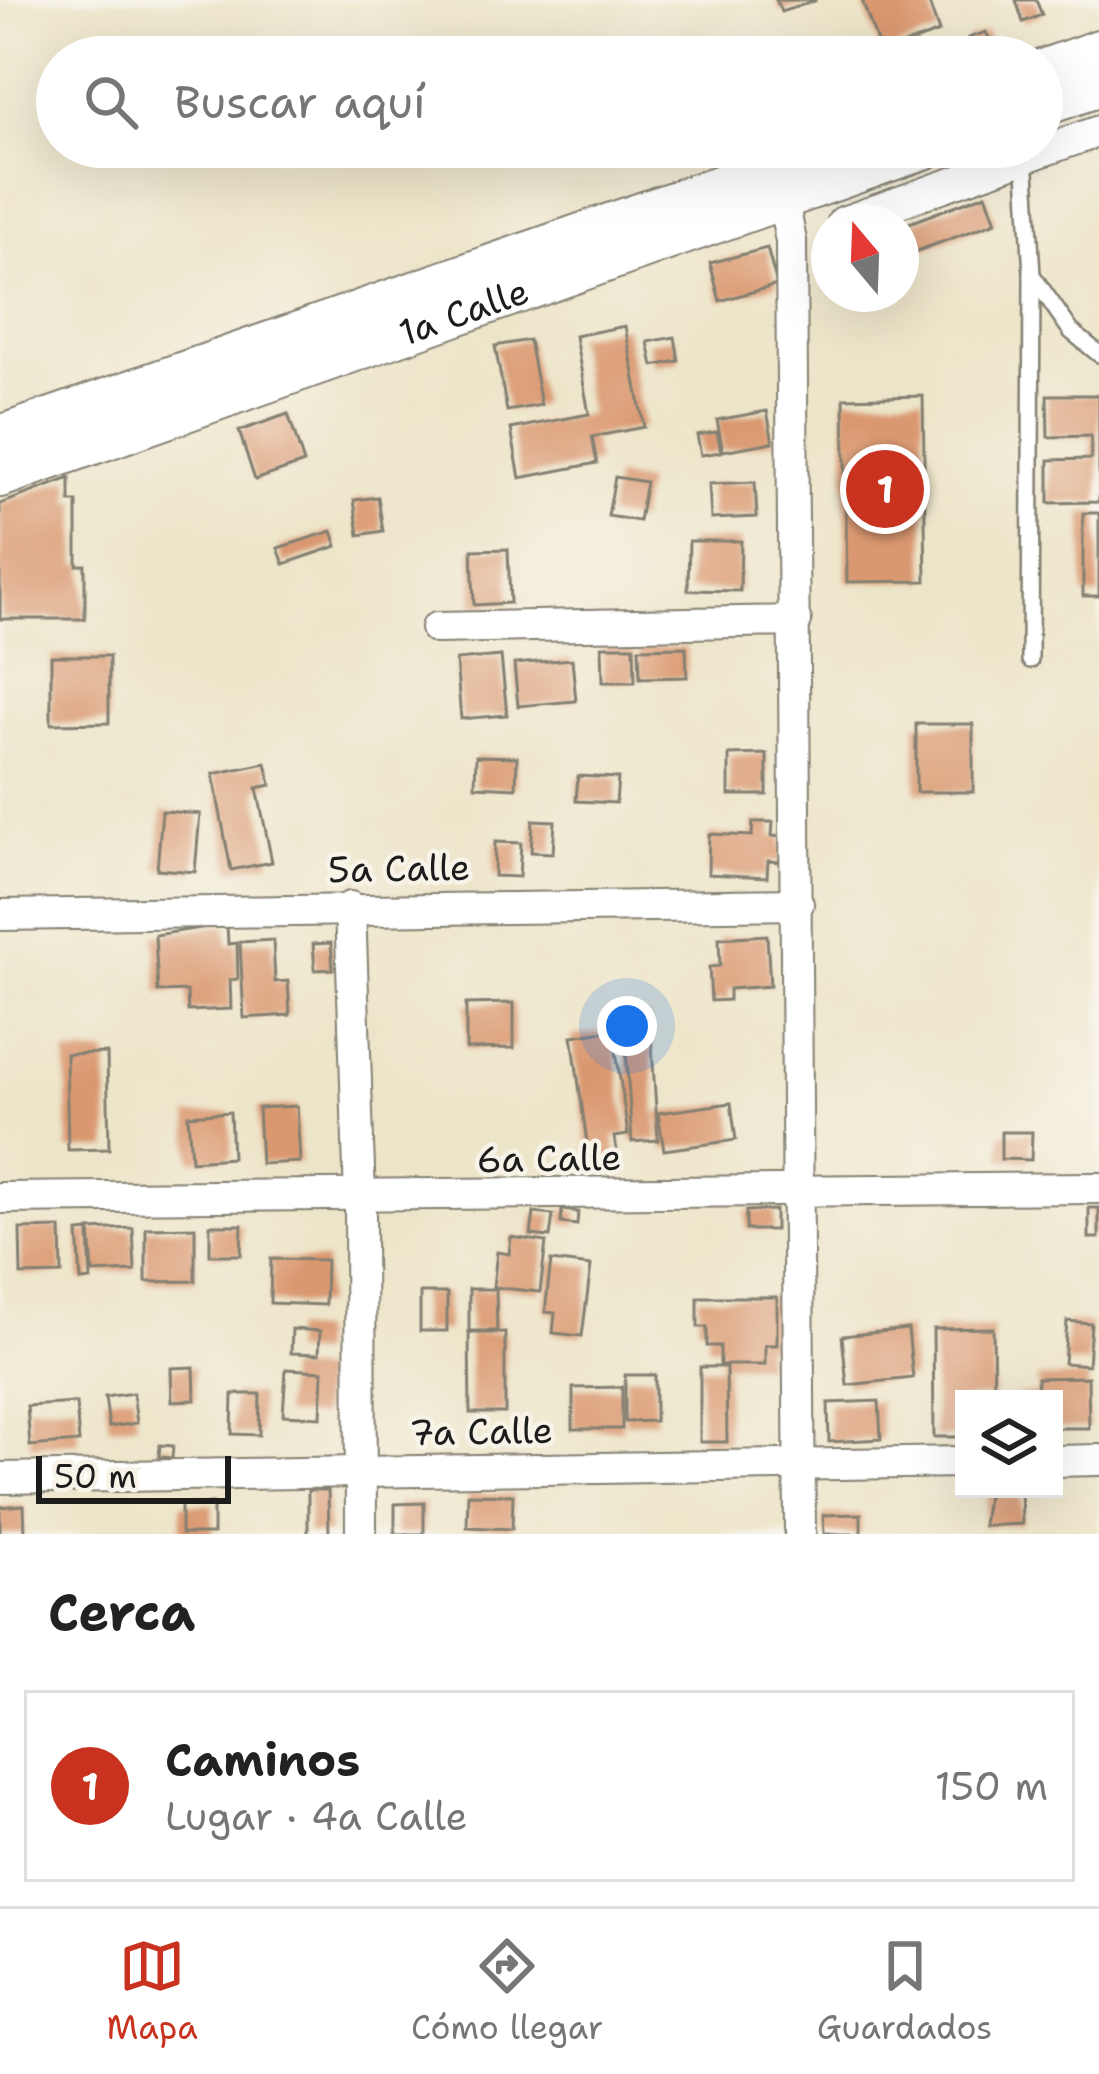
<!DOCTYPE html>
<html lang="es">
<meta charset="utf-8">
<style>
:root{--surface:#fff;--page:#f6f6f6;--text:#222;--muted:#767676;--line:#e0e0e0;--accent:#c8321e}
body{margin:0;font-family:"Shantell Sans",sans-serif;background:var(--page);color:var(--text)}
.controls{position:absolute;right:36px;bottom:36px;display:grid;overflow:hidden;border-radius:0px;box-shadow:0 12px 48px #0002}
.controls button{width:108px;height:108px;display:grid;place-items:center;padding:0;border:0;border-bottom:3px solid var(--line);background:var(--surface);color:var(--text);font:60px sans-serif}
.compass{position:absolute;left:811px;top:204px;width:108px;height:108px;border-radius:50%;background:var(--surface);box-shadow:0 12px 48px #0002;rotate:341deg}
.scale{position:absolute;left:36px;bottom:30px;width:195px;box-sizing:border-box;padding-left:12px;border:6px solid #1c1c1c;border-top:0;font-size:33px;line-height:42px;white-space:nowrap;color:#1c1c1c;-webkit-text-stroke:9px #f7f3e8;paint-order:stroke}
.you{position:absolute;left:627px;top:1026px;width:42px;height:42px;margin:-30px;border:9px solid #fff;border-radius:50%;background:#1a73e8;box-shadow:0 0 0 18px #1a73e833}
.badge{display:grid;place-items:center;width:78px;height:78px;border-radius:50%;background:var(--accent);color:#fff;font-size:39px;font-weight:700}
.pin{position:absolute;translate:-50% -50%;border:6px solid #fff;box-shadow:0 3px 12px #0006}
.list{margin:0;padding:0;list-style:none}
h2{display:flex;justify-content:space-between;align-items:center;height:156px;margin:0;padding:0 48px;font-size:51px}
h2 small{font-size:39px;font-weight:400;color:var(--muted)}
.list li{display:grid;grid-template-columns:78px 1fr auto;gap:36px;align-items:center;box-sizing:border-box;height:192px;margin:0 24px 24px;padding:0 24px;border:3px solid var(--line);border-radius:0px}
.list b{display:block;font-size:45px;white-space:nowrap}
.list p{margin:0;font-size:39px;white-space:nowrap;color:var(--muted)}
.list em{font-size:39px;font-style:normal;color:var(--muted)}
.icon{flex:none;width:66px;height:66px;fill:none;stroke:currentColor;stroke-width:2;stroke-linecap:round;stroke-linejoin:round}
.map{position:relative;flex:none;width:1099px;height:1534px;overflow:hidden}
.search{position:absolute;background:var(--surface);box-shadow:0 12px 48px #0002;left:36px;right:36px;top:36px;height:132px;display:flex;align-items:center;gap:30px;box-sizing:border-box;padding:0 42px;border-radius:66px;color:var(--muted);font-size:45px}
.sheet{height:372px;background:var(--surface)}
nav{display:flex;justify-content:space-around;align-items:center;box-sizing:border-box;height:168px;border-top:3px solid var(--line);background:var(--surface);font-size:33px;color:var(--muted)}
nav a{display:grid;justify-items:center;gap:6px}
nav .on{color:var(--accent)}
.map>svg:first-child{display:block}
.building{fill:#da9870}
.lines{fill:none;stroke-linecap:round;stroke-linejoin:round}
.lane-casing{stroke:#848072;stroke-width:20}
.street-casing{stroke:#848072;stroke-width:34}
.secondary-casing{stroke:#848072;stroke-width:46}
.lane{stroke:#fff;stroke-width:15}
.street{stroke:#fff;stroke-width:30}
.secondary{stroke:#fff;stroke-width:42}
.labels{text-anchor:middle;stroke-width:9;stroke-linejoin:round;paint-order:stroke}
.street-label{font-size:36px;fill:#1c1c1c;stroke:#f7f3e8}
</style>
<div class="map">
<svg width="1099" height="1534" viewBox="0 0 1099 1534">
<rect width="100%" height="100%" fill="#f7f3e8"/>
<filter id="ink" filterUnits="userSpaceOnUse"><feTurbulence type="fractalNoise" baseFrequency=".00833" numOctaves="2"/><feDisplacementMap in="SourceGraphic" scale="24" xChannelSelector="R" yChannelSelector="G"/><feConvolveMatrix kernelMatrix="1 2 1 2 8 2 1 2 1" color-interpolation-filters="sRGB"/></filter>
<filter id="wash" filterUnits="userSpaceOnUse"><feTurbulence type="fractalNoise" baseFrequency=".004" numOctaves="4" result="noise"/><feDisplacementMap in="SourceGraphic" scale="48" xChannelSelector="R" yChannelSelector="G"/><feGaussianBlur stdDeviation="2.7" result="paint"/><feColorMatrix in="noise" values="0 0 0 0 0 0 0 0 0 0 0 0 0 0 0 0 0 1.4 0 .05"/><feComposite in="paint" operator="in"/></filter>
<g filter="url(#wash)">
<rect width="100%" height="100%" fill="#ede5c9"/>
<g id="blocks">
<g class="building">
<polygon points="776,0 815,0 815,1 781,12"/>
<polygon points="862,0 928,0 939,32 881,53"/>
<polygon points="1016,0 1036,0 1042,15 1023,22"/>
<polygon points="986,32 991,42 972,49 968,38"/>
<polygon points="917,44 922,57 880,57 880,56"/>
<polygon points="986,194 996,222 901,257 901,226"/>
<polygon points="767,248 777,285 720,301 710,263"/>
<polygon points="625,326 644,427 592,437 597,463 520,478 511,429 589,414 575,336"/>
<polygon points="675,337 679,361 653,366 648,342"/>
<polygon points="529,340 541,405 507,411 495,346"/>
<polygon points="1047,395 1099,395 1099,502 1049,503 1049,460 1091,459 1091,436 1048,437"/>
<polygon points="923,396 926,581 847,582 844,398"/>
<polygon points="767,411 773,442 723,451 717,420"/>
<polygon points="288,414 304,463 255,480 239,431"/>
<polygon points="717,432 721,452 701,455 697,435"/>
<polygon points="615,477 646,482 639,521 608,516"/>
<polygon points="70,478 70,502 77,502 77,565 85,565 85,619 0,619 0,504"/>
<polygon points="755,482 757,517 711,519 709,484"/>
<polygon points="378,497 383,531 359,535 354,500"/>
<rect x="1083" y="513" width="16" height="83"/>
<polygon points="332,531 337,546 284,564 278,548"/>
<polygon points="689,541 741,541 740,591 688,590"/>
<polygon points="508,549 510,603 474,605 472,550"/>
<polygon points="602,646 634,646 635,682 603,682"/>
<polygon points="686,647 687,677 640,678 639,648"/>
<polygon points="51,656 109,656 109,723 51,724"/>
<polygon points="501,656 507,715 461,719 456,660"/>
<polygon points="572,659 576,701 518,706 514,664"/>
<rect x="916" y="724" width="57" height="68"/>
<polygon points="767,754 767,795 729,795 729,755"/>
<polygon points="476,756 517,757 516,788 475,786"/>
<polygon points="266,763 271,785 257,788 272,862 231,870 213,774"/>
<polygon points="578,776 618,778 616,803 576,801"/>
<polygon points="162,811 200,814 195,872 157,869"/>
<polygon points="533,820 555,821 553,853 531,852"/>
<polygon points="753,822 773,822 772,836 782,837 781,862 768,861 767,877 708,874 709,834 752,836"/>
<polygon points="495,842 521,843 519,877 494,876"/>
<polygon points="227,924 228,944 237,943 238,979 230,980 231,1009 188,1011 187,991 158,992 155,935"/>
<polygon points="767,935 770,986 729,989 729,1000 711,1001 709,967 720,966 719,938"/>
<polygon points="273,940 275,982 288,981 290,1015 244,1018 240,942"/>
<polygon points="331,943 333,969 315,970 313,944"/>
<polygon points="514,1003 514,1048 466,1049 466,1004"/>
<polygon points="650,1017 658,1140 632,1142 624,1019"/>
<polygon points="613,1030 628,1135 614,1137 618,1160 590,1164 572,1036"/>
<polygon points="107,1053 109,1149 68,1150 66,1054"/>
<polygon points="731,1103 736,1140 664,1150 658,1113"/>
<polygon points="297,1106 300,1162 261,1164 258,1108"/>
<polygon points="230,1112 232,1158 191,1161 188,1115"/>
<polygon points="1001,1132 1032,1132 1031,1160 1001,1159"/>
<rect x="1089" y="1208" width="10" height="30"/>
<polygon points="562,1210 578,1212 577,1225 561,1223"/>
<polygon points="775,1210 775,1230 746,1230 746,1211"/>
<polygon points="534,1213 553,1215 550,1237 531,1235"/>
<polygon points="210,1225 242,1225 241,1255 210,1255"/>
<polygon points="195,1227 195,1281 146,1282 146,1228"/>
<polygon points="61,1228 62,1274 21,1275 20,1229"/>
<polygon points="133,1228 135,1271 93,1273 90,1230"/>
<polygon points="89,1231 91,1280 81,1281 78,1232"/>
<polygon points="511,1237 546,1242 540,1292 493,1287 497,1252 509,1254"/>
<polygon points="271,1259 326,1260 325,1305 270,1303"/>
<polygon points="551,1261 591,1266 582,1336 553,1333 555,1313 545,1312"/>
<polygon points="469,1289 496,1289 497,1331 469,1331"/>
<rect x="420" y="1293" width="27" height="38"/>
<polygon points="698,1297 777,1297 777,1345 765,1345 765,1365 720,1365 720,1346 707,1346 707,1327 698,1327"/>
<polygon points="1067,1321 1091,1323 1088,1365 1064,1363"/>
<polygon points="993,1328 994,1396 964,1399 964,1437 934,1437 933,1329"/>
<polygon points="292,1329 320,1331 319,1354 291,1353"/>
<polygon points="908,1329 913,1378 847,1385 842,1336"/>
<polygon points="469,1333 505,1333 505,1413 470,1413"/>
<polygon points="194,1367 195,1400 172,1401 171,1368"/>
<polygon points="700,1367 726,1367 727,1442 700,1442"/>
<polygon points="286,1369 323,1371 321,1417 283,1415"/>
<polygon points="625,1375 655,1375 655,1421 625,1422"/>
<polygon points="1088,1377 1089,1428 1054,1428 1054,1399 1020,1399 1019,1394 1038,1394 1037,1378"/>
<polygon points="622,1387 622,1429 573,1429 573,1388"/>
<polygon points="133,1393 137,1423 109,1427 105,1397"/>
<polygon points="233,1394 260,1394 259,1435 232,1434"/>
<polygon points="879,1401 881,1439 829,1442 828,1403"/>
<polygon points="76,1403 79,1442 30,1446 27,1406"/>
<polygon points="160,1445 173,1446 172,1458 159,1457"/>
<polygon points="988,1489 1021,1489 1022,1524 983,1526"/>
<polygon points="308,1490 328,1490 329,1534 308,1534"/>
<polygon points="468,1494 513,1495 512,1529 467,1527"/>
<polygon points="424,1503 424,1534 395,1534 395,1504"/>
<rect x="181" y="1504" width="32" height="30"/>
<polygon points="24,1505 25,1534 0,1534 0,1507"/>
<polygon points="861,1514 861,1534 824,1534 823,1515"/>
</g>
</g>
</g>
<g filter="url(#ink)">
<use href="#blocks" fill-opacity="0" stroke="#848072" stroke-width="3"/>
<g class="lines">
<g class="lane-casing">
<g id="lane">
<polyline points="1025,153 1032,275 1030,660"/>
<polyline points="1032,275 1071,331 1099,354"/>
</g>
</g>
<g class="street-casing">
<g id="street">
<polyline points="779,180 791,241 800,1534"/>
<polyline points="843,222 1099,131"/>
<polyline points="436,628 796,621"/>
<polyline points="350,907 360,1199 361,1534"/>
<polyline points="0,915 798,904"/>
<polyline points="0,1198 1099,1188"/>
<polyline points="1054,1461 1099,1460"/>
<polyline points="0,1478 964,1462"/>
</g>
</g>
<g class="secondary-casing">
<g id="secondary">
<polyline points="1042,71 1099,51"/>
<polyline points="1042,105 1099,85"/>
<polyline points="0,437 834,147"/>
<path id="s1" d="M0,476L926,147"/>
</g>
</g>
<use href="#lane" class="lane"/>
<use href="#street" class="street"/>
<use href="#secondary" class="secondary"/>
</g>
</g>
<g class="labels">
<g class="street-label">
<text dy="13" stroke="none"><textPath href="#s1" startOffset="492">1a Calle</textPath></text>
<text transform="translate(399 868) rotate(-1)" y="13">5a Calle</text>
<text transform="translate(549 1158) rotate(-1)" y="13">6a Calle</text>
<text transform="translate(481 1431) rotate(-1)" y="13">7a Calle</text>
</g>
</g>
</svg>
<div class="controls">
<button><svg class="icon" aria-label="layers" viewBox="0 0 24 24"><path d="M12 4l9 5-9 5-9-5zM3 14l9 5 9-5"/></svg></button>
</div>
<svg class="compass" viewBox="-18 -18 36 36"><path d="M0-13l5 13h-10z" fill="#e53935"/><path d="M0 13l5-13h-10z" fill="#767676"/></svg>
<div class="scale">50 m</div>
<div class="you"></div>
<div class="pin badge" style="left:885px;top:489px">1</div>
<div class="search"><svg class="icon" aria-label="search" viewBox="0 0 24 24"><circle cx="10" cy="10" r="6"/><path d="M15 15l6 6"/></svg>Buscar aquí</div>
</div>
<section class="sheet">
<h2>Cerca<small></small></h2>
<ul class="list">
<li><span class="badge">1</span><div><b>Caminos</b><p>Lugar · 4a Calle</p></div><em>150 m</em></li>
</ul>
</section>
<nav>
<a class="on"><svg class="icon" aria-label="map" viewBox="0 0 24 24"><path d="M3 6l6-2 6 2 6-2v14l-6 2-6-2-6 2zM9 4v14M15 6v14"/></svg>Mapa</a>
<a><svg class="icon" aria-label="directions" viewBox="0 0 24 24"><path d="M12 3l9 9-9 9-9-9zM9 14v-3h6M13 9l2 2-2 2"/></svg>Cómo llegar</a>
<a><svg class="icon" aria-label="saved" viewBox="0 0 24 24"><path d="M7 4h10v16l-5-4-5 4z"/></svg>Guardados</a>
</nav>
